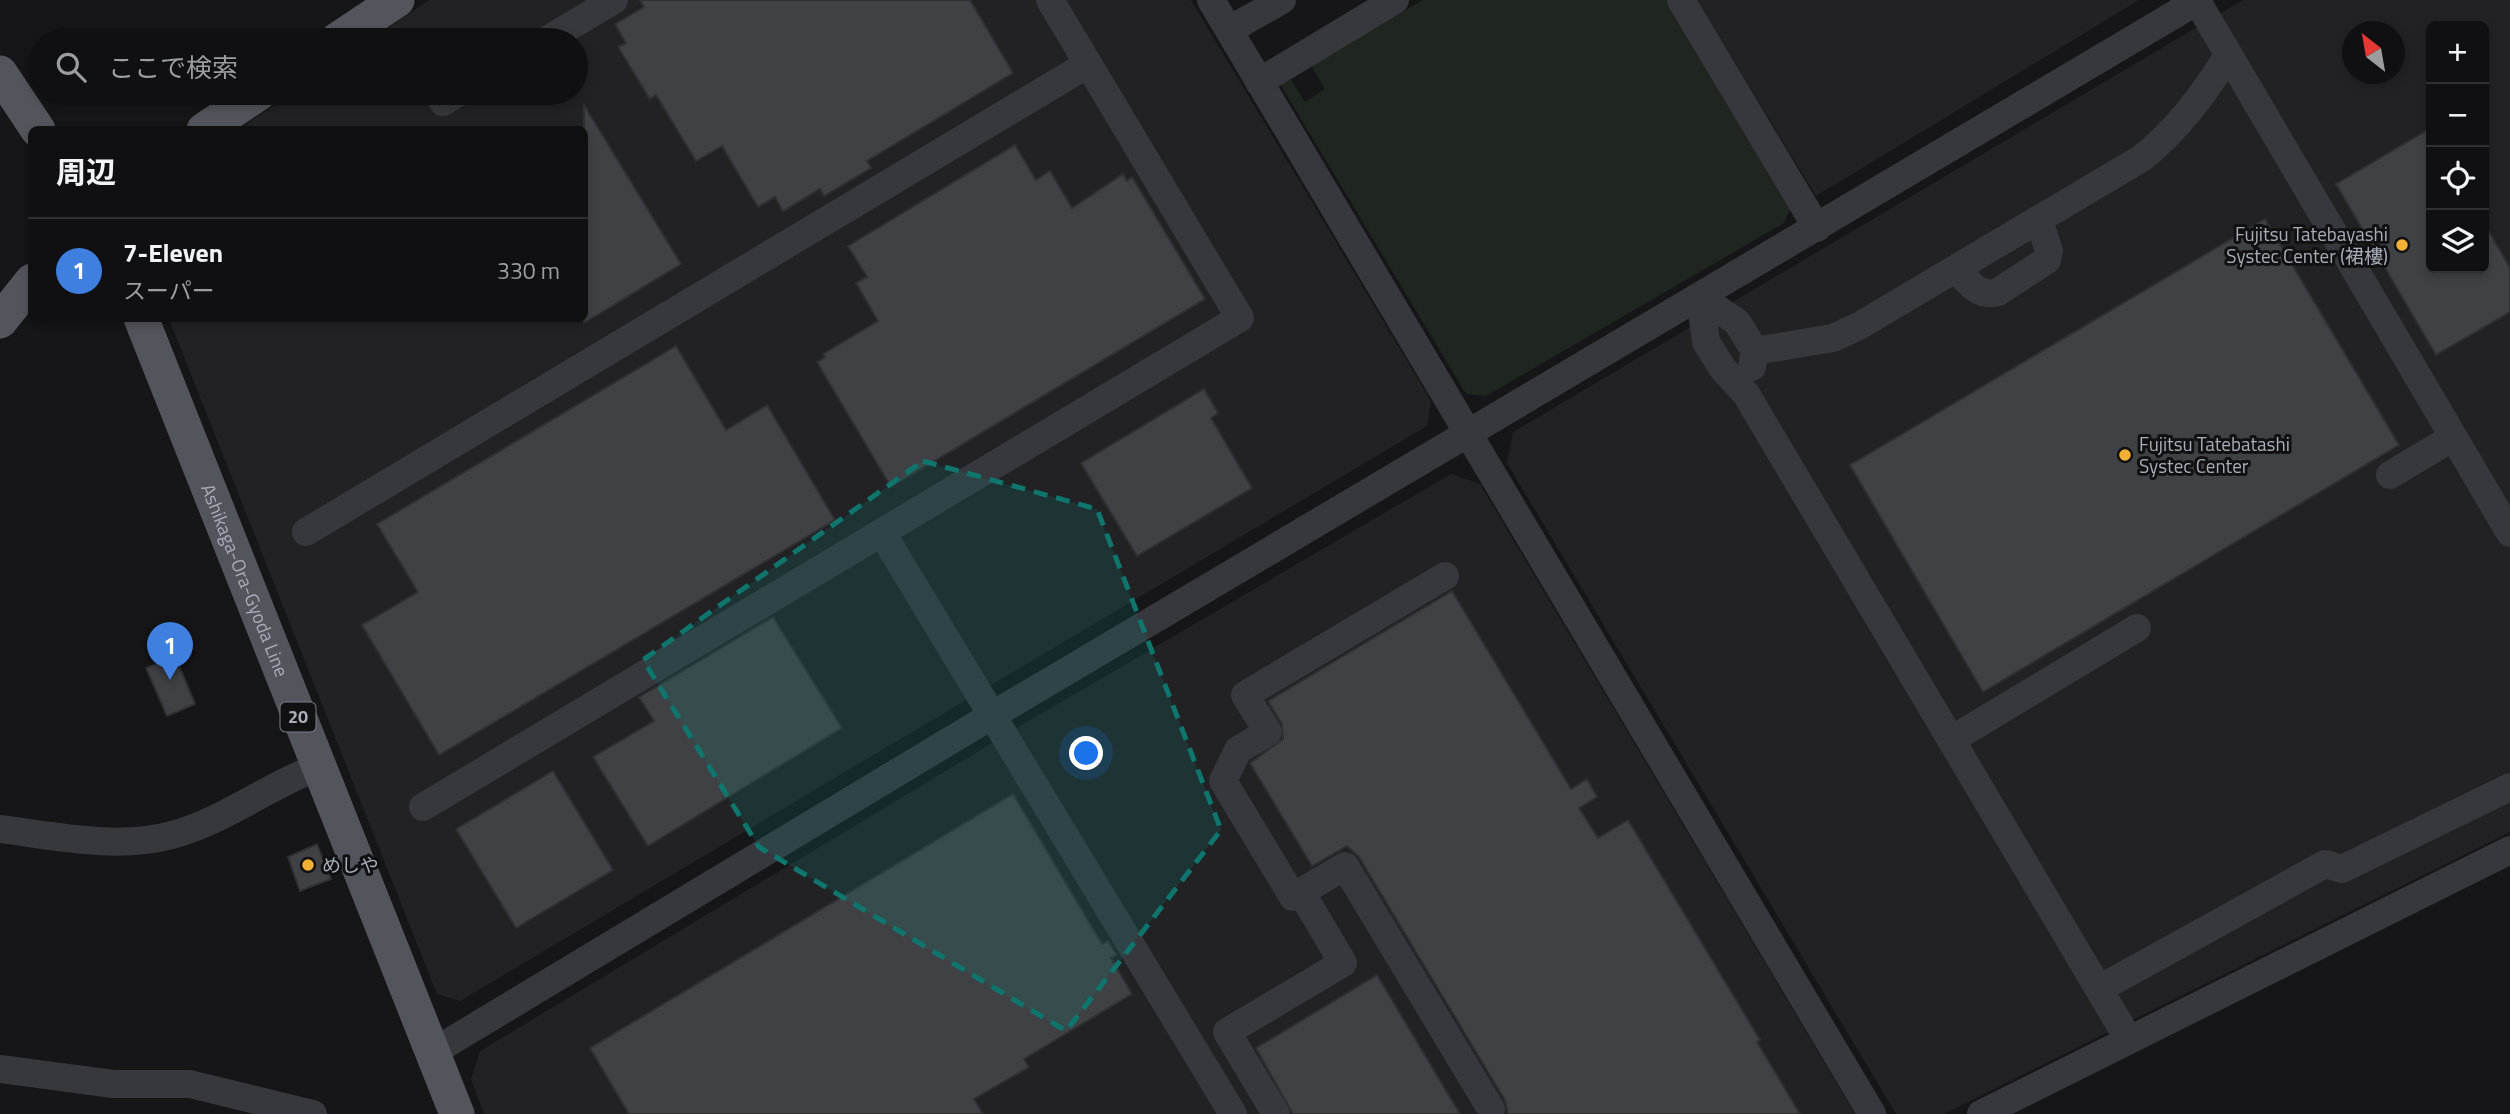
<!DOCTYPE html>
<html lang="ja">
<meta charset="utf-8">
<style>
:root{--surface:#101012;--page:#1e1e20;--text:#f1f3f6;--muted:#9c9d9f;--line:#303032;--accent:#1a73e8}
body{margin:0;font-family:"Titillium Web","Noto Sans JP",sans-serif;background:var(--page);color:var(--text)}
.controls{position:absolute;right:21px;top:21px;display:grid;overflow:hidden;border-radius:10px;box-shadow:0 4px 10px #0003}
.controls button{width:63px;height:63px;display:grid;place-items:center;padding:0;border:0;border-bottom:2px solid var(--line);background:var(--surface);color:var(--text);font:35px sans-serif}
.compass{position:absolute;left:2342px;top:21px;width:63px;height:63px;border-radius:50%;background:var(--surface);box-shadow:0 4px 10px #0003;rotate:329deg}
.you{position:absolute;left:1087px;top:754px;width:24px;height:24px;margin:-18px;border:5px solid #fff;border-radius:50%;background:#1a73e8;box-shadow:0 0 0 10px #1a73e833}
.badge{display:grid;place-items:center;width:46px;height:46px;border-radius:50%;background:var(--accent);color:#fff;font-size:23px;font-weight:700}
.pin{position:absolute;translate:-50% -58px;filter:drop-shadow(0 2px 4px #0008)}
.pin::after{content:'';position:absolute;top:37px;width:24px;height:21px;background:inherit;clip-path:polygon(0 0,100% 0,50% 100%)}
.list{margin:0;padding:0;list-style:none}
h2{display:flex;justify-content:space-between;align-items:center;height:91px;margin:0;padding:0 28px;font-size:30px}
h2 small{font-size:23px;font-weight:400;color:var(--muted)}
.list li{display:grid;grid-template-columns:46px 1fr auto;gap:21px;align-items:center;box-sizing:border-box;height:105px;padding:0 28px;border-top:2px solid var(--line)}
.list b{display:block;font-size:26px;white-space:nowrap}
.list p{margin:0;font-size:23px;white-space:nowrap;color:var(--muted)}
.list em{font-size:23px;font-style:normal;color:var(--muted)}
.icon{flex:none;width:38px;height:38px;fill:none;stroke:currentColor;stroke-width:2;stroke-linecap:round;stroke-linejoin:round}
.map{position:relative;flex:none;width:2510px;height:1114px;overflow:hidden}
.search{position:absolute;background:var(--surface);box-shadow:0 4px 10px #0003;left:28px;top:28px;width:560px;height:77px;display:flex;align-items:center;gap:18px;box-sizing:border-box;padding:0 24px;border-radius:38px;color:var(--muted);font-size:26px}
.panel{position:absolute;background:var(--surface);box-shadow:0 4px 10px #0003;left:28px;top:126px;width:560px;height:196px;border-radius:10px}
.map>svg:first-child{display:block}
.built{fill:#222225;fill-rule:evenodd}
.green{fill:#1e261f}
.building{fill:#404145;stroke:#303034;stroke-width:2}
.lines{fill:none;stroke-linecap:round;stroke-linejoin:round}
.minor{stroke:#37383d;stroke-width:28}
.major{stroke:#53555c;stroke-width:35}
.marked{fill:#0f766e;fill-opacity:0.2;stroke:#0f766e;stroke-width:5;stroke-dasharray:14 9;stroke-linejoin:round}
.poi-dot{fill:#f2b134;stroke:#111113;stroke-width:2.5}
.labels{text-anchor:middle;stroke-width:6;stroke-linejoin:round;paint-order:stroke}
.shield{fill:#111113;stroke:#7b7e86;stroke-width:2}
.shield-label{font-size:18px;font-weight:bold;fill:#a8adb8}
.poi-label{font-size:19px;fill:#a8adb8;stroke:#111113;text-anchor:start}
.street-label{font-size:19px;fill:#a8adb8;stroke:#111113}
</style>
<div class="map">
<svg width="2510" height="1114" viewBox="0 0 2510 1114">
<rect width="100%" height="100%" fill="#161618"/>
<g class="built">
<polygon points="429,0 1191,0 1431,401 1427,426 460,1001 437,994 169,319 584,318 584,130 239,129 293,93 576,93 576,40 370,40"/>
<polygon points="1697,0 2139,0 1816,196"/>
<path d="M2243,0H2510V832L1944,1114H1896L1507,463L1513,432ZM2431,26H2484V268H2431ZM2352,32H2394V74H2352Z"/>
<polygon points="1451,474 1480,484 1855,1114 484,1114 471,1079 480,1051 1032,719"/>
</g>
<polygon class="green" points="1423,0 1667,0 1790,209 1784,223 1486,396 1466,394 1280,84 1290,78 1305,102 1325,89 1311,65"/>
<g class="building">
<polygon points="640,0 970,0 1013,73 867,161 871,168 824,196 820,189 783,211 775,197 758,207 722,146 696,161 656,95 650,99 618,47 626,43 615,24 644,7"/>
<polygon points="584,105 681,264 584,323"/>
<polygon points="2431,128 2431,268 2484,268 2484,223 2510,268 2510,312 2436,355 2336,184"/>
<polygon points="1015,145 1036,180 1050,171 1072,208 1123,174 1127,181 1132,177 1205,299 891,487 817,362 825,357 823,354 878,321 856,283 867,277 848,246"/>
<polygon points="2265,219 2399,445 1983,692 1850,465"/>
<polygon points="676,346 726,430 767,405 835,520 439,755 362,625 418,592 377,524"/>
<polygon points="1204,389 1218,413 1211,418 1252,488 1137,556 1081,463"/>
<polygon points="1452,591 1571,789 1587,779 1597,797 1579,808 1598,838 1628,820 1760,1040 1757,1042 1800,1114 1508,1114 1505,1100 1359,857 1347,846 1312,866 1250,763 1283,739 1282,724 1268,701"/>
<polygon points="773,617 842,728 648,846 593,757 654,721 639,697"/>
<polygon points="175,656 195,704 167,716 146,668"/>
<polygon points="553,771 613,870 516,928 456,829"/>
<polygon points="1013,794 1102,944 1108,941 1117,955 1111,958 1132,994 1024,1059 1029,1067 974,1099 983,1114 629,1114 590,1048"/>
<polygon points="317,844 331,879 300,891 288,857"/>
<polygon points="1377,975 1460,1114 1293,1114 1256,1048"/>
</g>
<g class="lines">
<g class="minor">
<polyline points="1211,0 1872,1114"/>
<polyline points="1681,0 1817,228"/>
<polyline points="2197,1 2510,533"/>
<polyline points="1229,30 1282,0"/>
<polyline points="547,40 614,0"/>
<polyline points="1259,82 1395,0"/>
<polyline points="443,102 458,93"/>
<path d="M1956,269C1968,282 1979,298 1998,292L2047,260L2049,251L2039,220"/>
<polyline points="1700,297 1706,342 1723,369 1746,394 2129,1040"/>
<polyline points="1700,297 1737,322 1755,351 1752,367"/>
<path d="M1755,351L1833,338L1859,326L2142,158C2178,129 2204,94 2228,55"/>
<polyline points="2390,475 2452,438"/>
<polyline points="306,532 1088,64"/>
<polyline points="882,533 1233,1114"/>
<polyline points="1445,576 1245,695 1268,732 1238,750 1223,781 1293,897 1345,866 1491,1109"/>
<polyline points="1951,740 2137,628"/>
<polyline points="423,807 1240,318 1050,0"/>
<path d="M0,829C55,836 116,850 172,835C224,821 268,786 318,767"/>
<polyline points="2099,989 2325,864 2342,869 2510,787"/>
<polyline points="433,1052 991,716 2199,0"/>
<polyline points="0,1069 113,1084 190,1084 313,1114"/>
<polyline points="1276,1114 1227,1032 1343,963 1301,892"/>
<polyline points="1981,1114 2510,850"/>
</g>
<g class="major">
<polyline points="337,40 397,0"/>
<polyline points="0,73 38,130"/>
<polyline points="204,130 259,93"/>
<path id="s1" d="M141,318L457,1114"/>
<polyline points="0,321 32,281"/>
</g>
</g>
<path class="marked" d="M923,461L1097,509L1221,830L1066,1031L759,847L643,660Z"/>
<g class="poi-dot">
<circle cx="2402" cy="245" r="7"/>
<circle cx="2125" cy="455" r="7"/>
<circle cx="308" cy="865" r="7"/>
</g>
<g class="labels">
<rect class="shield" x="280.5" y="702.5" width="35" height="29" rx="5"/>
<g class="shield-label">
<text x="298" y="723">20</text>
</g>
<g class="poi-label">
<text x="2388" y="241" text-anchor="end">Fujitsu Tatebayashi<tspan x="2388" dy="22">Systec Center (裙樓)</tspan></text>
<text x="2139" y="451">Fujitsu Tatebatashi<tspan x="2139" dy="22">Systec Center</tspan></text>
<text x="322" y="872">めしや</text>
</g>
<g class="street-label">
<text dy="7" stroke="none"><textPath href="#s1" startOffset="282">Ashikaga-Ora-Gyoda Line</textPath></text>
</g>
</g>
</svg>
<div class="controls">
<button>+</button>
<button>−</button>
<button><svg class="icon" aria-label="locate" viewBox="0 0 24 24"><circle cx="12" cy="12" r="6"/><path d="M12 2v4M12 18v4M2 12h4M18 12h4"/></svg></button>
<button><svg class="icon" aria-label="layers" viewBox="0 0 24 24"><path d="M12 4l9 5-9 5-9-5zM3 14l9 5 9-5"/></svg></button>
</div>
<svg class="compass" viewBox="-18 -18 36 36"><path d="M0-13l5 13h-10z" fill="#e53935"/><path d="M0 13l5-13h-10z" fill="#9c9d9f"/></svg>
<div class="you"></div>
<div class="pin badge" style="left:170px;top:680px;background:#3f7fe0">1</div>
<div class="search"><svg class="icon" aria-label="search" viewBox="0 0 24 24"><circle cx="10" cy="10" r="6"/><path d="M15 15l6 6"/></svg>ここで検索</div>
<section class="panel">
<h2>周辺<small></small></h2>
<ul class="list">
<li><span class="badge" style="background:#3f7fe0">1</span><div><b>7-Eleven</b><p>スーパー</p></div><em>330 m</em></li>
</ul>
</section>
</div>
